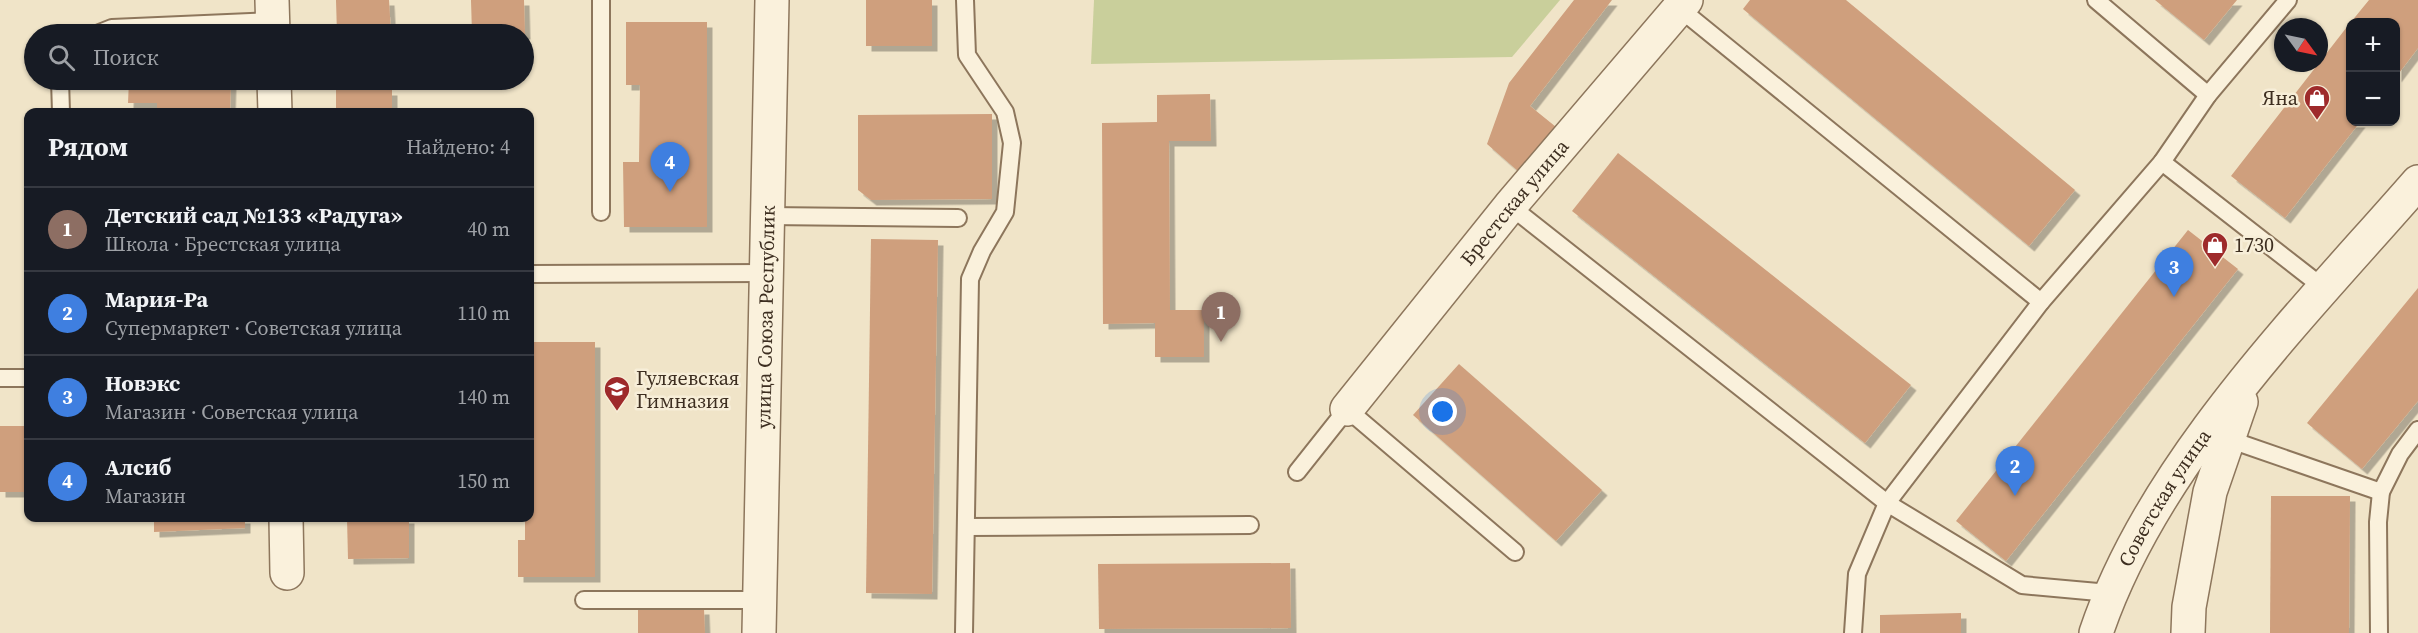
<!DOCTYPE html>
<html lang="ru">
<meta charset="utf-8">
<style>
:root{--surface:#171b24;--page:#20242c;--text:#f1f3f6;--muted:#9ea1a6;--line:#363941;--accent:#0f766e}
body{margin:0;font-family:"Source Serif 4",serif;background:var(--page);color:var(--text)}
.controls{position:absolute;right:18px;top:18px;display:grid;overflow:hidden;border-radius:12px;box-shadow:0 2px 4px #0004}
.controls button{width:54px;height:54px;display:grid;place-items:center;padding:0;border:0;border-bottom:2px solid var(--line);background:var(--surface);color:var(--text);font:30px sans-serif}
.compass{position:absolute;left:2274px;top:18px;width:54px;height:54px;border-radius:50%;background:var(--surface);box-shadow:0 2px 4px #0004;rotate:123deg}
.you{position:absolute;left:1443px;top:412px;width:21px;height:21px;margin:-15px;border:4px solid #fff;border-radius:50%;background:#1a73e8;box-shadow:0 0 0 9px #1a73e833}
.badge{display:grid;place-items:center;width:39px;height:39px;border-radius:50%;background:var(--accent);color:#fff;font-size:20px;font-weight:700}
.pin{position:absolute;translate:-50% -50px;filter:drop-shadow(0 2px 3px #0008)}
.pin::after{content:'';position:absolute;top:32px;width:21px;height:18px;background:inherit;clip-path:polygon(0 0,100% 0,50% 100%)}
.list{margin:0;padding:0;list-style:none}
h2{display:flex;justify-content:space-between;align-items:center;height:78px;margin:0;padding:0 24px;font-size:26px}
h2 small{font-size:20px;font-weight:400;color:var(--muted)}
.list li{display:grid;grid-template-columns:39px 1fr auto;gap:18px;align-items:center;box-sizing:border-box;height:84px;padding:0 24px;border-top:2px solid var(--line)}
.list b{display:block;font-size:22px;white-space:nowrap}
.list p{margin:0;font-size:20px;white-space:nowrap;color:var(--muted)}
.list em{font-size:20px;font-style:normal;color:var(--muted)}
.icon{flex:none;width:33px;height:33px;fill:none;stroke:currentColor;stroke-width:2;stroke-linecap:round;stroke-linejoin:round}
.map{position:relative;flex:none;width:2418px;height:633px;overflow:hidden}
.search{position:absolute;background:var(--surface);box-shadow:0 2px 4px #0004;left:24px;top:24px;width:510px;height:66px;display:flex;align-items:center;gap:15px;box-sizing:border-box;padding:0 21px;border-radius:33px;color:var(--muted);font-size:22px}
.panel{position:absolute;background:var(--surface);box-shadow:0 2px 4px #0004;left:24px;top:108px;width:510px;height:414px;border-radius:12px}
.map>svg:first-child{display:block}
.green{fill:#c9cf9b}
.building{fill:#cf9f7d;filter:url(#shadow)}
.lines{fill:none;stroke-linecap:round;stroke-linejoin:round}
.service-casing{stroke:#8d765c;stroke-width:20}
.minor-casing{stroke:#8d765c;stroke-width:36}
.service{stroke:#faf1dc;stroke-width:16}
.minor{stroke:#faf1dc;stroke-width:33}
.labels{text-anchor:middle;stroke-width:5;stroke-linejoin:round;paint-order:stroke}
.poi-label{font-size:20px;fill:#3d2e20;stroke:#f7eed8;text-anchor:start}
.street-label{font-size:20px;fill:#3d2e20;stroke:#f7eed8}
</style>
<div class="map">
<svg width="2418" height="633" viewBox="0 0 2418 633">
<defs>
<filter id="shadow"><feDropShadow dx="5.5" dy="5.5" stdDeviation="0" flood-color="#0004"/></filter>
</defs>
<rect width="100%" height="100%" fill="#f0e4c8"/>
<polygon class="green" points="1094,0 1560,0 1512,57 1091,64"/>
<g class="building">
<polygon points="336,0 389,0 391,34 337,34"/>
<polygon points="471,0 524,0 525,34 472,34"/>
<rect x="866" y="0" width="66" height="46"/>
<polygon points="1574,0 1612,0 1530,106 1556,127 1518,171 1487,144 1509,83"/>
<polygon points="1750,0 1846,0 2075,190 2029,246 1743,9"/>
<polygon points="2155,0 2237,0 2204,40"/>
<polygon points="2369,0 2418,0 2418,48 2396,77 2396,22 2351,22"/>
<polygon points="626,22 707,22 707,227 624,227 623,162 639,162 640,85 626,85"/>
<polygon points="2350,23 2350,122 2360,122 2285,218 2231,176"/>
<polygon points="129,80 231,80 230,112 157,112 157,103 128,103"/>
<rect x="336" y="90" width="56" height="22"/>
<polygon points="1210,94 1211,141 1169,141 1170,310 1204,310 1204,357 1155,357 1155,323 1103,324 1102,123 1157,122 1157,95"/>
<polygon points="992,114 992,199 871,200 858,190 858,115"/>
<polygon points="1618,153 1911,385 1865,443 1572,211"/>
<polygon points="2188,230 2238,269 2006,561 1956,521"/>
<polygon points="871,239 938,240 932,594 866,593"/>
<polygon points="2418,288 2418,401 2362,469 2307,423"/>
<polygon points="530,342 595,342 595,577 518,577 518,540 525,540 525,518 530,518"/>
<polygon points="1459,364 1602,490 1556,541 1413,415"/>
<rect x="0" y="426" width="28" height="66"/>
<polygon points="2271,496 2350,496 2349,633 2270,633"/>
<polygon points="154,518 245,518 245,528 154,532"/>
<polygon points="347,518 409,518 409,558 348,559"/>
<polygon points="1290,563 1291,628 1099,629 1098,564"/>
<polygon points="704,609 705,633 638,633 638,610"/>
<polygon points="1961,613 1961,633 1880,633 1880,615"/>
</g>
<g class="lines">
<g class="service-casing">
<g id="service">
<polyline points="601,0 601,212"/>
<polyline points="2096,0 2208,95"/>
<polyline points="1679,8 2041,302"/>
<polyline points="97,34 112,28 273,21"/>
<polyline points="60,80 61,112"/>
<polyline points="2162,162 2325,289"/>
<polyline points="1510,206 1887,503 2022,585 2109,593"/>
<polyline points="767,216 958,218"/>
<polyline points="530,274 766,273"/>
<polyline points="0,378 28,378"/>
<polyline points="2228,439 2381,492"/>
<polyline points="1297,472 1347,409 1515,552"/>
<polyline points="967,527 1250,525"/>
<polyline points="584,600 759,600"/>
<polyline points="964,633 970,279 982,251 1005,212 1012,143 1005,112 967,55 965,0"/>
<polyline points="1853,633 1857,574 1887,503 2041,302 2162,162 2208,95 2288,0"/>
<polyline points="2379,633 2378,522 2381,492 2400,454 2418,430"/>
</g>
</g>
<g class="minor-casing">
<g id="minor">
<polyline points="272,0 273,34"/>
<polyline points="274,80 275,112"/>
<path id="s1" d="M1347,409L1510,206L1686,0"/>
<polyline points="286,518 287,573"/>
<path id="s2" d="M759,633L772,0"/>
<path id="s3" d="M2096,633C2153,463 2302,315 2418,182"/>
<polyline points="2188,633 2189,607 2210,492 2241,402"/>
</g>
</g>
<use href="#service" class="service"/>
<use href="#minor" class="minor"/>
</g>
<defs>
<g id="shop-pin" transform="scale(1.35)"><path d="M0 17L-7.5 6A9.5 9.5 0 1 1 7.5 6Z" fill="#9e2a2b" stroke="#f7eed8"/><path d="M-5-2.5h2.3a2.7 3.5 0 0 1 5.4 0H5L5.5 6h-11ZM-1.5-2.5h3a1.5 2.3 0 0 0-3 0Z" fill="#fff"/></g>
<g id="school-pin" transform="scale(1.35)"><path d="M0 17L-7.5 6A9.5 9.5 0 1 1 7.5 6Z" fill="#9e2a2b" stroke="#f7eed8"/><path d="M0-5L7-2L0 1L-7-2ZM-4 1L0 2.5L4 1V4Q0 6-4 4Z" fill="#fff"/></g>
</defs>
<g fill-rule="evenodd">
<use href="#shop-pin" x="2317" y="98"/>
<use href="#shop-pin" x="2215" y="245"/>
<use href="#school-pin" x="617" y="389"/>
</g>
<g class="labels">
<g class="poi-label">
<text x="2298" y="105" text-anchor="end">Яна</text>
<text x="2234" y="252">1730</text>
<text x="636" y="385">Гуляевская<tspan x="636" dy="23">Гимназия</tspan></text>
</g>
<g class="street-label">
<text dy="7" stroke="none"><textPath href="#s1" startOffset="266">Брестская улица</textPath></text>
<text dy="7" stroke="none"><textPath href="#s2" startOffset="316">улица Союза Республик</textPath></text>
<text dy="7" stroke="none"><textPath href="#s3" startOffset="152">Советская улица</textPath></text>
</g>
</g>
</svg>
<div class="controls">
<button>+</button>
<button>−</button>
</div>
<svg class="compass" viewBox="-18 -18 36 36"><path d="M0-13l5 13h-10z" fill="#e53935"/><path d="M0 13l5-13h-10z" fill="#9ea1a6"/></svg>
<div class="you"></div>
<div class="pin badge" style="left:1221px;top:342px;background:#8d6e63">1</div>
<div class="pin badge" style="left:2015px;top:496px;background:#3f7fe0">2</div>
<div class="pin badge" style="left:2174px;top:297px;background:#3f7fe0">3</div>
<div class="pin badge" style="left:670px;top:192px;background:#3f7fe0">4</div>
<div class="search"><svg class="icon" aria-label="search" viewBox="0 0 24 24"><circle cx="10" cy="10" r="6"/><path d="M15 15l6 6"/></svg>Поиск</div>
<section class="panel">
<h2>Рядом<small>Найдено: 4</small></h2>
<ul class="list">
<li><span class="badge" style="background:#8d6e63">1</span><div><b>Детский сад №133 «Радуга»</b><p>Школа · Брестская улица</p></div><em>40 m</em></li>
<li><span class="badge" style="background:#3f7fe0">2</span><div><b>Мария-Ра</b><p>Супермаркет · Советская улица</p></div><em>110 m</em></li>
<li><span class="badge" style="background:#3f7fe0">3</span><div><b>Новэкс</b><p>Магазин · Советская улица</p></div><em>140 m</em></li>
<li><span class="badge" style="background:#3f7fe0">4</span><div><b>Алсиб</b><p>Магазин</p></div><em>150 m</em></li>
</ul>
</section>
</div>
